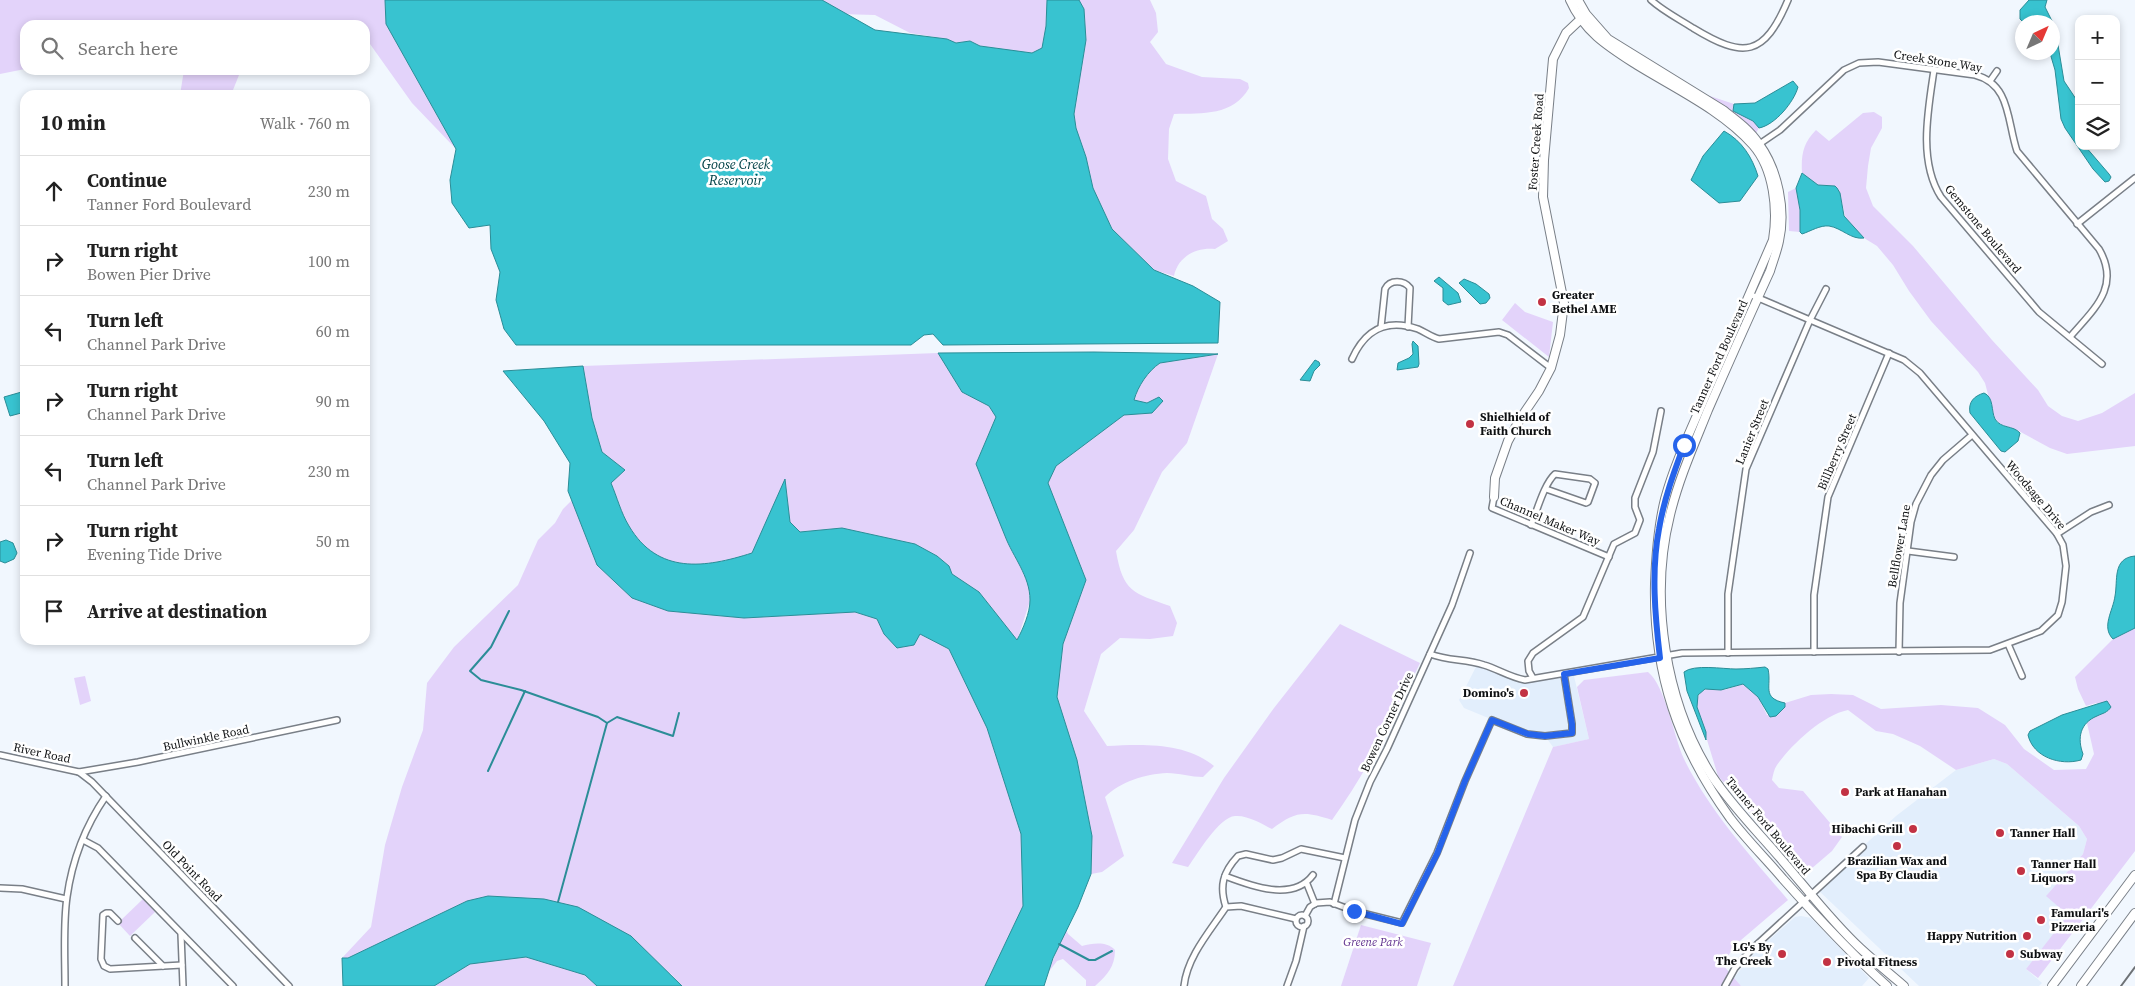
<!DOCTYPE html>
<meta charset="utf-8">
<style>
:root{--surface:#fff;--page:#f2f2f2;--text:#222;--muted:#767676;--line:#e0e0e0}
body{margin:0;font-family:"Source Serif 4",serif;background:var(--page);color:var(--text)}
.controls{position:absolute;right:15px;top:15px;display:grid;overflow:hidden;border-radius:10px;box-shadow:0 2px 8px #0003}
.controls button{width:45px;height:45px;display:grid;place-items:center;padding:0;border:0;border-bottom:1px solid var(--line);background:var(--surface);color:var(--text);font:25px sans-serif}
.compass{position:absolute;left:2015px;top:15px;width:45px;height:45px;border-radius:50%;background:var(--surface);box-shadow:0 2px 8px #0003;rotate:44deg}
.stop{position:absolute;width:15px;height:15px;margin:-11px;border:4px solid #2563eb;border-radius:50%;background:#fff}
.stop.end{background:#2563eb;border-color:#fff;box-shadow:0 1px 5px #0008}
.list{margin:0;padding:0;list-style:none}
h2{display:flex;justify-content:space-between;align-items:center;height:65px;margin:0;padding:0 20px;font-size:21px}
h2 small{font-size:16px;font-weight:400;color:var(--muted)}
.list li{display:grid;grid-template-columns:32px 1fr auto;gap:15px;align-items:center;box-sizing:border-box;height:70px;padding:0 20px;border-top:1px solid var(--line)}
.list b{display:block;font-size:19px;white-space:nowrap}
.list p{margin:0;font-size:16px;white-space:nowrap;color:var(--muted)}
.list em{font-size:16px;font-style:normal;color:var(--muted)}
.icon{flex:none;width:28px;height:28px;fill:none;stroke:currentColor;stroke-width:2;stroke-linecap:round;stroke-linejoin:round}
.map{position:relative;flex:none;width:2135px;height:986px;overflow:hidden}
.search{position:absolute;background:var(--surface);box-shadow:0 2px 8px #0003;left:20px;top:20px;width:350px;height:55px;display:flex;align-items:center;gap:12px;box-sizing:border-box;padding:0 18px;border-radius:15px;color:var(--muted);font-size:19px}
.panel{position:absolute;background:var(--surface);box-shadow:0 2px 8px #0003;left:20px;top:90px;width:350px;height:555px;border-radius:15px}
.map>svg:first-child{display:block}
.built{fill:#e2eefc}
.green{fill:#e3d3fa}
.water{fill:#38c3d0;stroke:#2b8d97}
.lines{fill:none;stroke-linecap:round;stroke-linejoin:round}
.stream{stroke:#2b8d97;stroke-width:2}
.street-casing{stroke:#797f87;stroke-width:8}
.secondary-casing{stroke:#797f87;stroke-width:10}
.street{stroke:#fff;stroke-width:5}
.secondary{stroke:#fff;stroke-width:8}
.rail{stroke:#6e7276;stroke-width:2}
.route{stroke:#2563eb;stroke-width:6}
.poi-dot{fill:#c23243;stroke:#fff;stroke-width:2}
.labels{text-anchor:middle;stroke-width:5;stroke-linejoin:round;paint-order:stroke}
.street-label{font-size:12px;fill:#0e1012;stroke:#fff}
.poi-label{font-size:12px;font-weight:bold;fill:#0e1012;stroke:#fff;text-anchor:start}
.park-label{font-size:12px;font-style:italic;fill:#643691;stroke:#fff}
.water-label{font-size:14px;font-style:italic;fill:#014146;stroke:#fff}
</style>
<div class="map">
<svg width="2135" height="986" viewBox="0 0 2135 986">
<rect width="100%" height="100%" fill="#f1f7fe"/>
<g class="built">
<polygon points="1478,663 1524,680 1573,672 1589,739 1553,747 1545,736 1527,734 1464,708 1459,700"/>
<polygon points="1994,759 2007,764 2079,826 2087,839 2083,854 2047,895 2069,915 2026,969 2042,983 2039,986 1919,986 1817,889 1896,816 1956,770"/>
<polygon points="1801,916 1811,918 1869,978 1862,986 1741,986 1734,978 1752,955 1795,917"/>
</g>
<g class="green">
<path d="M0,0H385L386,24L456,149L412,103L365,37V25H162C142,19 119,22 98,22V25H25V69L0,74Z"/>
<polygon points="806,0 1047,0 1046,26 1042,48 1033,53 980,46 970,41 956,43 947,39 910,33 875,15 839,14"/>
<path d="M1079,0H1150L1156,13L1158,32L1150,42L1166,64L1202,77L1240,79L1248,83L1249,88C1233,116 1203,113 1174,114L1169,129L1168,159L1176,181L1206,196L1212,219L1223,229L1228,241L1215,249C1197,247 1178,256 1174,276L1154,270L1112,229L1093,188L1086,157L1076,128L1074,114L1086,40L1084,9Z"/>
<polygon points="184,70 241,70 231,95 180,95"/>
<polygon points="1704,94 1734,104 1733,111 1753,121 1759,128 1756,133 1740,119"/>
<path d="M1874,112L1882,117V128L1871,148L1868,166L1866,188L1873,206L1913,246L1992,340L2038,390L2048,406L2062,416L2078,421L2102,413L2135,393V446L2067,454L2050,448L2017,430L2000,424L1994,417L1985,383L1978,372L1931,321L1909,291L1893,265L1877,246L1864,238L1846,220L1840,194L1835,186L1818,185L1802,173C1801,155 1803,143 1816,130L1829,141L1863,113Z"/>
<polygon points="1796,188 1800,210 1800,232 1789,231 1788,192"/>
<polygon points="1515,303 1525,312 1553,322 1549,357 1502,320"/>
<path d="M938,353L962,392L989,406L996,417L976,464L999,516L1005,535L1028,582L1030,601L1017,641L979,592L952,574L949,566L937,556L915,544L842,528L800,532L790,522L785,481L752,553C705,568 658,576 629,526C621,513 617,497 611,483L625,470L602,452L592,418L583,366Z"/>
<path d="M1218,354L1187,443L1162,472L1134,530L1116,551C1123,592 1133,593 1170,606L1177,623L1173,636L1150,639L1120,638L1101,654L1084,711L1107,746C1143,744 1185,742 1214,766L1203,777C1191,777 1179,773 1167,773C1145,774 1120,782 1105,797L1124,856L1102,872L1091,874L1092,836L1077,760L1057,697L1063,644L1086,580L1048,483L1056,466L1124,415L1152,413L1147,403L1134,401C1138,386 1148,371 1160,363Z"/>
<polygon points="572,500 597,565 632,598 668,611 744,618 855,612 877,619 884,634 920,634 949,649 987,728 1021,834 1023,906 985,986 682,986 671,974 467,901 348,958 342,958 371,927 385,845 402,787 423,730 427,683 454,647 518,585 538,540 555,523 563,509"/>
<path d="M1340,624L1420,663C1394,718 1367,771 1332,820C1304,811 1296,811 1272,829C1262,824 1248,815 1235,816C1219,817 1198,853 1188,867L1172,863L1224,778L1274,708Z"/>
<path d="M2135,628V851L2038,978L2026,969L2068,915L2046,896L2083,854L2087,839L2079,826L2007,764L1994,759L1956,770L1920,746L1893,734L1876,731L1848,710C1823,715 1792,744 1777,765C1774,769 1773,775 1772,780L1779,788L1803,791L1842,837L1832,851L1804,875L1718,776L1697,707V700L1701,691L1712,688L1724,690L1743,684L1758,697L1767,715L1776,716L1785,707V703L1811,695L1831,694L1853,695L1881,709L1941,705L1978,708L2005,725L2024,749L2054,770L2086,769L2094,754L2087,723L2095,716L2108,712L2096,703L2086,706L2078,689L2075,677L2113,639Z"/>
<path d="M1648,672C1665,685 1674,737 1684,759C1710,812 1750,855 1788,900L1734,946L1723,965L1741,986H1453L1553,747L1589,739L1577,687L1584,680Z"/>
<polygon points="85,676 91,701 80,705 74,678"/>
<polygon points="143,899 155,912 130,936 118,923"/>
<polygon points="1361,925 1431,943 1417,986 1341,986"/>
<path d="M1066,929L1068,934L1082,946C1093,943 1107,941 1115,950C1115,967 1107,975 1095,986H1086V980L1063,959L1057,961L1047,974Z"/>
<polygon points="526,957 585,975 597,986 434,986 470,964"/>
</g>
<g class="water">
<polygon points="385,0 822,0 875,30 947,39 956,43 970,41 980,46 1032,53 1042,48 1046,26 1047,0 1079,0 1084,9 1086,40 1074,114 1076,128 1086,157 1093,188 1112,229 1154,270 1193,286 1220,302 1218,343 943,345 933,334 924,335 911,345 516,345 504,329 496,300 500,272 491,249 490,225 469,228 452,203 450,180 456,149 386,24"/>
<polygon points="2029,0 2047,0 2045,7 2055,27 2064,81 2078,102 2079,146 2085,146 2109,174 2111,177 2109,181 2105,182 2093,169 2065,128 2061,119 2055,70 2050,53 2052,52 2052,22 2023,22 2020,19 2020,10"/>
<path d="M1793,81L1798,87C1794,102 1775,125 1759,128L1753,121L1733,111L1734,104L1755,103Z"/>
<path d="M1724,131C1742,141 1752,157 1758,176L1740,201L1719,203L1691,180L1703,156Z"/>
<path d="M1802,173L1818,185L1835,186L1837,188L1840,193L1844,216L1864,238C1851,240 1842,228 1829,226C1820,225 1811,231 1802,234L1800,232V210L1796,188Z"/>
<polygon points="1439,277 1458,293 1461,302 1448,305 1443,301 1443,288 1434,281"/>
<polygon points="1464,279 1476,284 1489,294 1490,298 1486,303 1480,304 1459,283"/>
<polygon points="1413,341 1418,346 1419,364 1418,367 1397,370 1398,363 1409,358 1413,354 1412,344"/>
<path d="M1094,352L1218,354L1160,363C1148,371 1138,386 1134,400L1147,403L1159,397L1163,401L1152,413L1124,415L1056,466L1048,483L1086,580L1063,644L1057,697L1077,760L1092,836L1091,874L1078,907L1053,958L1044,986H985L1023,906L1021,834L987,728L949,649L920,634L914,645L897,648L884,634L877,619L855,612L744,618L668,611L632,598L597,565L568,491L570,463L544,421L503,371L583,366L592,418L602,452L625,470L611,483C617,497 621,513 629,526C658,575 705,568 752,553L785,479L790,522L800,532L842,528L915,544L937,556L949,566L952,574L979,592L1017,640C1023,629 1030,613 1030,600C1030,576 1013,557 1005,536C995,512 986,488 976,464L996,417L989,406L962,392L938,353Z"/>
<polygon points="1315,360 1319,362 1320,365 1314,371 1310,381 1300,380"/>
<polygon points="25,391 25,412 10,416 4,397"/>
<path d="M1984,393C1994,397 1991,411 1995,419C2001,429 2013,425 2020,433L2018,441L2005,452L2001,451L1970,413C1968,402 1974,396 1984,393Z"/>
<polygon points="6,540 13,543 17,553 14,559 5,563 0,561 0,542"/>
<path d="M2135,556V628L2113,639C2101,627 2113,611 2115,596C2118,581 2112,558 2135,556Z"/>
<path d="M1765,667L1768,669C1772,686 1761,698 1785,703V707L1776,716L1770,717L1758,697L1743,684L1721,690L1705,689L1698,695L1697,707L1706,732V740L1687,691L1684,672C1694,664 1723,669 1736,669C1745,669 1756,668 1765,667Z"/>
<path d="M2107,701L2111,707C2107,713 2103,713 2097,716C2080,723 2077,738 2083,754L2081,760C2060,766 2033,757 2028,735L2030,731L2062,715Z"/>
<polygon points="488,896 544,899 578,907 631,936 682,986 597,986 585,975 526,957 470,964 434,986 343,986 342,958 348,958 467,901"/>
</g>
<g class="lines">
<g class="stream">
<polyline points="509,611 491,647 470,671 481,680 521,690 598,717 607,723 558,902"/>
<polyline points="607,723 617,717 673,736 679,713"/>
<polyline points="488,771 525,691"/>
<polyline points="1059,944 1089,960 1095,960 1112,951"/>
</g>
<g class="street-casing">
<g id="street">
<path d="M1651,0C1663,11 1679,19 1693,28C1744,59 1764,57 1788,0"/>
<path d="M1934,70C1928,110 1918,161 1941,197L2039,312L2102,364"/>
<polyline points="1990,81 1997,71"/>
<path d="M1758,145L1780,130L1844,70L1859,63L1878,62L1975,75C2011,84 2007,122 2017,151L2099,249C2121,287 2094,309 2070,337"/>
<polyline points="2077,224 2135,178"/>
<path d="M1381,327L1385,289C1390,279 1404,280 1410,288L1408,327"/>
<path d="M1352,359C1365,330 1386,318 1418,329C1425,332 1431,337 1439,339L1499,332L1508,335L1551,368"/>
<polyline points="1494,497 1492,508 1609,557"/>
<path d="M1531,525C1537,511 1544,484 1555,474L1590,479L1595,483L1588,502L1586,503L1546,489"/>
<polyline points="2057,534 2091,512 2109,505"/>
<polyline points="1908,551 1954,557"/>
<polyline points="2008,644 2022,676"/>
<polyline points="1814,652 1814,595 1828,497 1889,353"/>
<polyline points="1899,652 1900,603 1911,522 1916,504 1931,475 1943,460 1972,435"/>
<polyline points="1728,653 1728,594 1746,469 1810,320 1826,289"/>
<path d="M1430,654C1449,661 1465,659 1484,665C1498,669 1509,677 1525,680L1682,653L1990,650L2041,631L2058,615L2062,602L2066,566L2063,545L2057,534L1920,373L1904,360L1749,294"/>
<polyline points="1533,678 1529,671 1528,661 1533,653 1583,617 1614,544 1635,533 1640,520 1635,507 1635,498 1653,452 1661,411"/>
<polyline points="0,755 79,772 92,782 289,986"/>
<polyline points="79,772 138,762 337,720"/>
<polyline points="83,840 98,848 233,986"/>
<path d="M1225,876C1251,886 1293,902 1313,875"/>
<polyline points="1307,884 1315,904"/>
<polyline points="0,888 22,889 66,899"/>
<polyline points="1334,904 1355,820 1370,782 1387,749 1452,605 1470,553"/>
<path d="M1226,907C1219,886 1223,872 1238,856L1246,854L1273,860L1282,858L1301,849L1345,858"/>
<circle cx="1302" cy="921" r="6"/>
<polyline points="1305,916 1310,907 1316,903 1330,902 1354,911 1402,923 1437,853 1465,781 1492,720 1527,734 1545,736 1572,733 1572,724 1564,674"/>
<polyline points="118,921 110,913 106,913 103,915 101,959 104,966 110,969 182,965"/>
<polyline points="181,934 183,986"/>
<polyline points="135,938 163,966"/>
<path d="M65,986C65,957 63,925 67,897C72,861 86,825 106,796"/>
<path d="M1184,986C1187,957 1210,931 1226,907L1241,906L1296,919"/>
<polyline points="1287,986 1296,961 1304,926"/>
<polyline points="1725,986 1735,968 1752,949 1863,847"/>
</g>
</g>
<g class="secondary-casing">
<g id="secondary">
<path d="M1570,0C1584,32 1609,47 1637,65C1676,89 1723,111 1753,145C1774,169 1778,210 1773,240C1751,291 1729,342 1707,392C1692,428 1675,462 1665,499C1658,527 1656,555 1655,584C1653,673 1678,746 1730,818C1746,839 1766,859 1783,879C1816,916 1850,953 1887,986"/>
<path d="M1578,0L1586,14L1608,39L1723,110C1736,120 1750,130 1759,144C1778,170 1786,210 1779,241C1777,251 1773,261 1770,271C1749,317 1728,364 1708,410C1694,445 1679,478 1670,515C1649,599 1665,703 1712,776C1732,806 1758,832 1781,859C1807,889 1831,921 1860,948C1874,961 1889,973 1904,986"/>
<polyline points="1494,497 1495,478 1508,441 1520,419 1539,391 1551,368 1560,335 1564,303 1543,197 1544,160 1553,59 1566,33 1583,17"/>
<polyline points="2052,986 2135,875"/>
<polyline points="2081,986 2135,913"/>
</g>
</g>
<use href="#street" class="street"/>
<use href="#secondary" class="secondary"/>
<polyline class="rail" points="2121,986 2135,967"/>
</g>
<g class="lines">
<path class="route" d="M1354,911L1402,924L1437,854L1465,781L1492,720L1528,734L1545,736L1572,733V724L1564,674L1660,658C1655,616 1651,571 1659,529C1664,499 1674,472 1684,445"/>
</g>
<g class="poi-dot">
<circle cx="1542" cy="302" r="5"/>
<circle cx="1470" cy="424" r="5"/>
<circle cx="1524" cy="693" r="5"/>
<circle cx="1845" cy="792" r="5"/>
<circle cx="1913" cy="829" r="5"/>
<circle cx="2000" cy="833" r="5"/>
<circle cx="1897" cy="846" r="5"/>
<circle cx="2021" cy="871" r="5"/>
<circle cx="2041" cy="920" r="5"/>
<circle cx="2027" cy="936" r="5"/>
<circle cx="1782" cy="954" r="5"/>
<circle cx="2010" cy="954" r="5"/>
<circle cx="1827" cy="962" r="5"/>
</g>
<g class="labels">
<g class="street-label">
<text transform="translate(1938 61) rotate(9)" y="4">Creek Stone Way</text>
<text transform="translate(1536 142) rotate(-86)" y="4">Foster Creek Road</text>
<text transform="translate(1983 229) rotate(50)" y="4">Gemstone Boulevard</text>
<text transform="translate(1719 357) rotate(-66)" y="4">Tanner Ford Boulevard</text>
<text transform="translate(1752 432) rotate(-68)" y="4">Lanier Street</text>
<text transform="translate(1837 452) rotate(-67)" y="4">Billberry Street</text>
<text transform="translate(2036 495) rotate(50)" y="4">Woodsage Drive</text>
<text transform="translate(1550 521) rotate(23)" y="4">Channel Maker Way</text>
<text transform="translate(1899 546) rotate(-80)" y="4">Bellflower Lane</text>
<text transform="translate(1387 722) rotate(-65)" y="4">Bowen Corner Drive</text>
<text transform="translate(206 738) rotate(-12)" y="4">Bullwinkle Road</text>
<text transform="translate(42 753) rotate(12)" y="4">River Road</text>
<text transform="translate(1768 826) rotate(50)" y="4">Tanner Ford Boulevard</text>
<text transform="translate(192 871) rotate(46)" y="4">Old Point Road</text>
</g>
<g class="poi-label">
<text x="1552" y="299">Greater<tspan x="1552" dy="14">Bethel AME</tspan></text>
<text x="1480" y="421">Shielhield of<tspan x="1480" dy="14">Faith Church</tspan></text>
<text x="1514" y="697" text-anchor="end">Domino's</text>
<text x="1855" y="796">Park at Hanahan</text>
<text x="1903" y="833" text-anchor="end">Hibachi Grill</text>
<text x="2010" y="837">Tanner Hall</text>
<text x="1897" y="865" text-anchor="middle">Brazilian Wax and<tspan x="1897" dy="14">Spa By Claudia</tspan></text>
<text x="2031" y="868">Tanner Hall<tspan x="2031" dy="14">Liquors</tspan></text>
<text x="2051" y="917">Famulari's<tspan x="2051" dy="14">Pizzeria</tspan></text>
<text x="2017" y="940" text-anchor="end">Happy Nutrition</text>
<text x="1772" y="951" text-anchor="end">LG's By<tspan x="1772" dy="14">The Creek</tspan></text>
<text x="2020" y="958">Subway</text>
<text x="1837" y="966">Pivotal Fitness</text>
</g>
<g class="park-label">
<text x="1373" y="946">Greene Park</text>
</g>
<g class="water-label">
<text x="736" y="169">Goose Creek<tspan x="736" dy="16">Reservoir</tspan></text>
</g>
</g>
</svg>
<div class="controls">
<button>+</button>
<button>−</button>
<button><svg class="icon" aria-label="layers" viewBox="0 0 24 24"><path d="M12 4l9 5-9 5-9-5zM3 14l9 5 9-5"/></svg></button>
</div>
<svg class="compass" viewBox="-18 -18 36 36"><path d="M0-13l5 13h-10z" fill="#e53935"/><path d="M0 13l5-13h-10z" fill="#767676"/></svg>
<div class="stop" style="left:1684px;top:445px"></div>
<div class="stop end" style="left:1354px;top:911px"></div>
<div class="search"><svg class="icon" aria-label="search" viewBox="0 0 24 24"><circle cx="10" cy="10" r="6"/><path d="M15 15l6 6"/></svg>Search here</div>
<section class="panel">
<h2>10 min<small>Walk · 760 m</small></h2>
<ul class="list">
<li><svg class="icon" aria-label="ahead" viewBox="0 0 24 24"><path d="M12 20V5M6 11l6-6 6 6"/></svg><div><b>Continue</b><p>Tanner Ford Boulevard</p></div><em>230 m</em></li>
<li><svg class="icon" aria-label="right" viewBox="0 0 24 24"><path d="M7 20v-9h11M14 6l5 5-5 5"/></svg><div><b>Turn right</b><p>Bowen Pier Drive</p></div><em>100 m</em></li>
<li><svg class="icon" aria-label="left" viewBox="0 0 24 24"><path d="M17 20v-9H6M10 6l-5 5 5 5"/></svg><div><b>Turn left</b><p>Channel Park Drive</p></div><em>60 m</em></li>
<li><svg class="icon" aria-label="right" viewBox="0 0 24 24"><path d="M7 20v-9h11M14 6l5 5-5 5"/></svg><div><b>Turn right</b><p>Channel Park Drive</p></div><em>90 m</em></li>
<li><svg class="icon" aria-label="left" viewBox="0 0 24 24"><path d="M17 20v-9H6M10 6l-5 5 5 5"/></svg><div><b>Turn left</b><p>Channel Park Drive</p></div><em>230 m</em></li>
<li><svg class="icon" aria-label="right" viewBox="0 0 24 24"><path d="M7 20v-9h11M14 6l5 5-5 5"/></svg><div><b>Turn right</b><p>Evening Tide Drive</p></div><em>50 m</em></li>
<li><svg class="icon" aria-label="arrive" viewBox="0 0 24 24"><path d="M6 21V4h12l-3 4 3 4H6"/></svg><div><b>Arrive at destination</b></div></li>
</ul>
</section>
</div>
